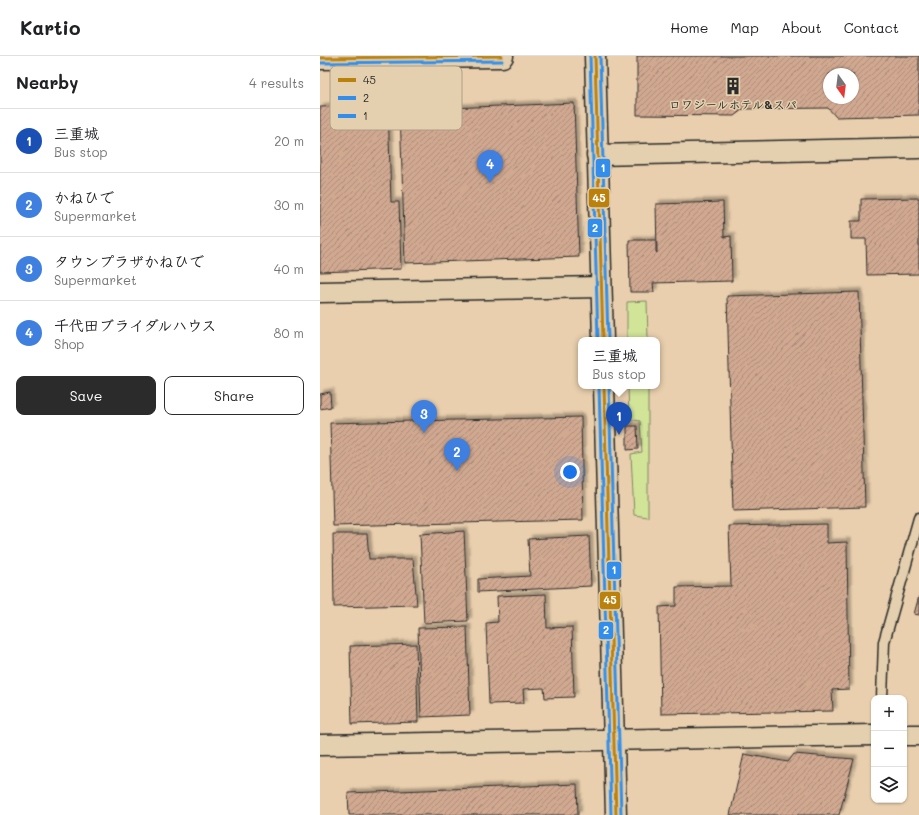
<!DOCTYPE html>
<meta charset="utf-8">
<style>
:root{--surface:#fff;--page:#f6f6f6;--text:#202124;--muted:#757577;--line:#e0e0e0;--accent:#2b2b2b}
body{margin:0;font-family:Mali,"Klee One",sans-serif;background:var(--page);color:var(--text)}
.controls{position:absolute;right:12px;bottom:12px;display:grid;overflow:hidden;border-radius:8px;box-shadow:0 1px 3px #0004}
.controls button{width:36px;height:36px;display:grid;place-items:center;padding:0;border:0;border-bottom:1px solid var(--line);background:var(--surface);color:var(--text);font:20px sans-serif}
.compass{position:absolute;left:503px;top:12px;width:36px;height:36px;border-radius:50%;background:var(--surface);box-shadow:0 1px 3px #0004;rotate:166deg}
.you{position:absolute;left:250px;top:416px;width:14px;height:14px;margin:-10px;border:3px solid #fff;border-radius:50%;background:#1a73e8;box-shadow:0 0 0 6px #1a73e833}
.badge{display:grid;place-items:center;width:26px;height:26px;border-radius:50%;background:var(--accent);color:#fff;font-size:13px;font-weight:700}
.pin{position:absolute;translate:-50% -33px;filter:drop-shadow(0 1px 2px #0008)}
.pin::after{content:'';position:absolute;top:21px;width:14px;height:12px;background:inherit;clip-path:polygon(0 0,100% 0,50% 100%)}
.popup{position:absolute;left:258px;top:281px;width:82px;height:52px;box-sizing:border-box;display:grid;place-content:center;border-radius:8px;background:var(--surface);filter:drop-shadow(0 1px 3px #0005);font-size:13px;white-space:nowrap;color:var(--muted)}
.popup b{font-size:15px;color:var(--text)}
.popup::after{content:'';position:absolute;left:50%;top:100%;margin-left:-8px;border:8px solid transparent;border-top-color:var(--surface)}
.list{margin:0;padding:0;list-style:none}
h2{display:flex;justify-content:space-between;align-items:center;height:52px;margin:0;padding:0 16px;font-size:17px}
h2 small{font-size:13px;font-weight:400;color:var(--muted)}
.list li{display:grid;grid-template-columns:26px 1fr auto;gap:12px;align-items:center;box-sizing:border-box;height:64px;padding:0 16px;border-top:1px solid var(--line)}
.list b{display:block;font-size:15px;white-space:nowrap}
.list p{margin:0;font-size:13px;white-space:nowrap;color:var(--muted)}
.list em{font-size:13px;font-style:normal;color:var(--muted)}
.actions{display:flex;gap:8px;padding:12px 16px}
.actions a{flex:1;padding:9px 0;border:1px solid var(--accent);border-radius:8px;text-align:center;font-size:14px;color:var(--accent)}
.actions .main{background:var(--accent);color:#fff}
.icon{flex:none;width:22px;height:22px;fill:none;stroke:currentColor;stroke-width:2;stroke-linecap:round;stroke-linejoin:round}
.map{position:relative;flex:none;width:599px;height:759px;overflow:hidden}
header{display:flex;align-items:center;gap:24px;box-sizing:border-box;height:56px;padding:0 20px;background:var(--surface);border-bottom:1px solid var(--line)}
header strong{font-size:19px}
nav{display:flex;gap:22px;margin-inline-start:auto;font-size:14px}
main{display:flex}
aside{flex:1;background:var(--surface)}
.map>svg:first-child{display:block}
.green{fill:#d1e498;stroke:#7e8862}
.building{fill:url(#building-hatch);stroke:#2b2b2b;fill-rule:evenodd;filter:url(#shadow)}
.lines{fill:none;stroke-linecap:round;stroke-linejoin:round}
.lane-casing{stroke:#2b2b2b;stroke-width:13}
.street-casing{stroke:#2b2b2b;stroke-width:23}
.secondary-casing{stroke:#2b2b2b;stroke-width:25}
.lane{stroke:#e4d0ae;stroke-width:10}
.street{stroke:#e4d0ae;stroke-width:20}
.secondary{stroke:#e4d0ae;stroke-width:22}
.bus-1-casing{stroke:#e4d0ae;stroke-width:6}
.bus-2-casing{stroke:#e4d0ae;stroke-width:6}
.bus-3-casing{stroke:#e4d0ae;stroke-width:6}
.bus-1{stroke:#ba810d;stroke-width:3}
.bus-2{stroke:#328eea;stroke-width:3}
.bus-3{stroke:#328eea;stroke-width:3}
.labels{text-anchor:middle;stroke-width:3;stroke-linejoin:round;paint-order:stroke}
.poi-label{font-size:12px;font-weight:bold;fill:#2b2b2b;stroke:#e4d0ae}
.key{fill:#e4d0ae;stroke:#ac9e87;stroke-width:1}
.key-label{font-size:11px;fill:#2b2b2b}
.line-badge{stroke:#e4d0ae;stroke-width:1.5}
.badge-label{font-size:11px;text-anchor:middle;font-weight:bold;fill:#fff}
</style>
<header>
<strong>Kartio</strong>
<nav><a>Home</a><a>Map</a><a>About</a><a>Contact</a></nav>
</header>
<main>
<aside>
<h2>Nearby<small>4 results</small></h2>
<ul class="list">
<li><span class="badge" style="background:#1a4fb4">1</span><div><b>三重城</b><p>Bus stop</p></div><em>20 m</em></li>
<li><span class="badge" style="background:#3f7fe0">2</span><div><b>かねひで</b><p>Supermarket</p></div><em>30 m</em></li>
<li><span class="badge" style="background:#3f7fe0">3</span><div><b>タウンプラザかねひで</b><p>Supermarket</p></div><em>40 m</em></li>
<li><span class="badge" style="background:#3f7fe0">4</span><div><b>千代田ブライダルハウス</b><p>Shop</p></div><em>80 m</em></li>
</ul>
<div class="actions"><a class="main">Save</a><a>Share</a></div>
</aside>
<div class="map">
<svg width="599" height="759" viewBox="0 0 599 759">
<defs>
<pattern id="building-hatch" width="6" height="6" patternUnits="userSpaceOnUse"><rect width="6" height="6" fill="#d1a991"/><path d="M-1 1l2-2M0 6l6-6M5 7l2-2" fill="none" stroke="#aa8a77"/></pattern>
<filter id="shadow"><feDropShadow dx="3.5" dy="-3.5" stdDeviation="1" flood-color="#0004"/></filter>
</defs>
<rect width="100%" height="100%" fill="#e9cfad"/>
<filter id="ink" filterUnits="userSpaceOnUse"><feTurbulence type="fractalNoise" baseFrequency=".025" numOctaves="2"/><feDisplacementMap in="SourceGraphic" scale="8" xChannelSelector="R" yChannelSelector="G"/><feConvolveMatrix kernelMatrix="1 2 1 2 8 2 1 2 1" color-interpolation-filters="sRGB"/></filter>
<g filter="url(#ink)">
<g class="green">
<polygon points="327,245 328,284 307,284 307,246"/>
<polygon points="308,330 328,330 328,461 314,459 311,398 322,396 320,365 309,363"/>
</g>
<g class="building">
<path d="M317,0H599V59L516,61L508,52L423,53L414,60L317,59ZM509,18H533V42H509Z"/>
<polygon points="254,47 259,201 85,207 80,54"/>
<polygon points="68,49 71,146 79,146 81,213 0,216 0,51"/>
<polygon points="599,142 599,218 547,219 546,183 531,183 531,165 541,165 541,143"/>
<polygon points="403,146 404,181 411,180 412,225 333,227 334,236 310,236 309,184 336,184 336,196 337,197 336,148"/>
<polygon points="539,236 545,451 413,455 407,240"/>
<polygon points="10,336 11,351 0,353 0,338"/>
<polygon points="261,361 263,464 13,470 10,367"/>
<polygon points="307,370 317,370 318,393 307,394"/>
<polygon points="507,468 507,487 527,486 529,633 512,634 513,655 341,658 339,551 356,550 356,531 411,530 409,470"/>
<polygon points="144,475 148,565 104,567 100,478"/>
<polygon points="13,478 47,478 49,503 93,503 97,549 14,551"/>
<polygon points="269,480 271,530 158,536 158,523 210,520 208,483"/>
<polygon points="226,538 227,572 252,571 254,641 225,642 224,632 203,633 204,647 169,648 166,567 178,566 177,540"/>
<polygon points="599,540 599,559 594,558"/>
<polygon points="147,571 150,659 101,661 98,572"/>
<polygon points="96,588 98,666 32,668 30,590"/>
<polygon points="424,698 468,706 474,698 534,703 519,759 410,759"/>
<polygon points="257,728 258,759 29,759 28,737"/>
</g>
<g class="lines">
<g class="lane-casing">
<polyline id="lane" points="562,642 564,586 599,462"/>
</g>
<g class="street-casing">
<g id="street">
<polyline points="275,0 283,284"/>
<polyline points="277,99 599,92"/>
<polyline points="0,236 281,231"/>
<polyline points="284,330 296,759"/>
<polyline points="584,679 599,679"/>
<polyline points="0,689 554,679"/>
</g>
</g>
<g class="secondary-casing">
<polyline id="secondary" points="0,2 182,0"/>
</g>
<use href="#lane" class="lane"/>
<use href="#street" class="street"/>
<use href="#secondary" class="secondary"/>
<g class="bus-1-casing">
<g id="bus-1">
<polyline points="275,0 283,284"/>
<polyline points="0,2 182,0"/>
<polyline points="284,330 296,759"/>
</g>
</g>
<g class="bus-2-casing">
<g id="bus-2">
<polyline points="270,0 278,284"/>
<polyline points="0,7 182,5"/>
<polyline points="279,330 291,759"/>
</g>
</g>
<g class="bus-3-casing">
<g id="bus-3">
<polyline points="280,0 288,284"/>
<polyline points="289,330 301,759"/>
</g>
</g>
<use href="#bus-1" class="bus-1"/>
<use href="#bus-2" class="bus-2"/>
<use href="#bus-3" class="bus-3"/>
</g>
</g>
<defs>
<g id="building-bare" transform="scale(1.38)"><path d="M-4-6H4V6H1V3H-1V6H-4ZM-2.5-4.3h1.7v1.8h-1.7ZM.8-4.3h1.7v1.8H.8ZM-2.5-1h1.7V.8h-1.7ZM.8-1h1.7V.8H.8Z" fill="#2b2b2b" stroke="#e4d0ae" stroke-width="2.5" paint-order="stroke"/></g>
</defs>
<g fill-rule="evenodd">
<use href="#building-bare" x="413" y="30"/>
</g>
<g class="labels">
<g class="poi-label">
<text x="413" y="53">ロワジールホテル&amp;スパ</text>
</g>
</g>
<rect x="10" y="10" width="132" height="64" rx="6" class="key"/>
<rect x="18" y="22" width="18" height="4" fill="#ba810d"/>
<rect x="18" y="40" width="18" height="4" fill="#328eea"/>
<rect x="18" y="58" width="18" height="4" fill="#328eea"/>
<g class="key-label">
<text x="43" y="28">45</text>
<text x="43" y="46">2</text>
<text x="43" y="64">1</text>
</g>
<g class="line-badge">
<rect x="275" y="102" width="16" height="20" rx="4" fill="#328eea"/>
<rect x="268" y="132" width="22" height="20" rx="4" fill="#ba810d"/>
<rect x="267" y="162" width="16" height="20" rx="4" fill="#328eea"/>
<rect x="286" y="505" width="16" height="19" rx="4" fill="#328eea"/>
<rect x="279" y="535" width="22" height="19" rx="4" fill="#ba810d"/>
<rect x="278" y="565" width="16" height="19" rx="4" fill="#328eea"/>
</g>
<g class="badge-label">
<text x="283" y="116">1</text>
<text x="279" y="146">45</text>
<text x="275" y="176">2</text>
<text x="294" y="518">1</text>
<text x="290" y="548">45</text>
<text x="286" y="578">2</text>
</g>
</svg>
<div class="controls">
<button>+</button>
<button>−</button>
<button><svg class="icon" aria-label="layers" viewBox="0 0 24 24"><path d="M12 4l9 5-9 5-9-5zM3 14l9 5 9-5"/></svg></button>
</div>
<svg class="compass" viewBox="-18 -18 36 36"><path d="M0-13l5 13h-10z" fill="#e53935"/><path d="M0 13l5-13h-10z" fill="#757577"/></svg>
<div class="you"></div>
<div class="pin badge" style="left:299px;top:379px;background:#1a4fb4">1</div>
<div class="popup"><b>三重城</b>Bus stop</div>
<div class="pin badge" style="left:137px;top:415px;background:#3f7fe0">2</div>
<div class="pin badge" style="left:104px;top:377px;background:#3f7fe0">3</div>
<div class="pin badge" style="left:170px;top:127px;background:#3f7fe0">4</div>
</div>
</main>
